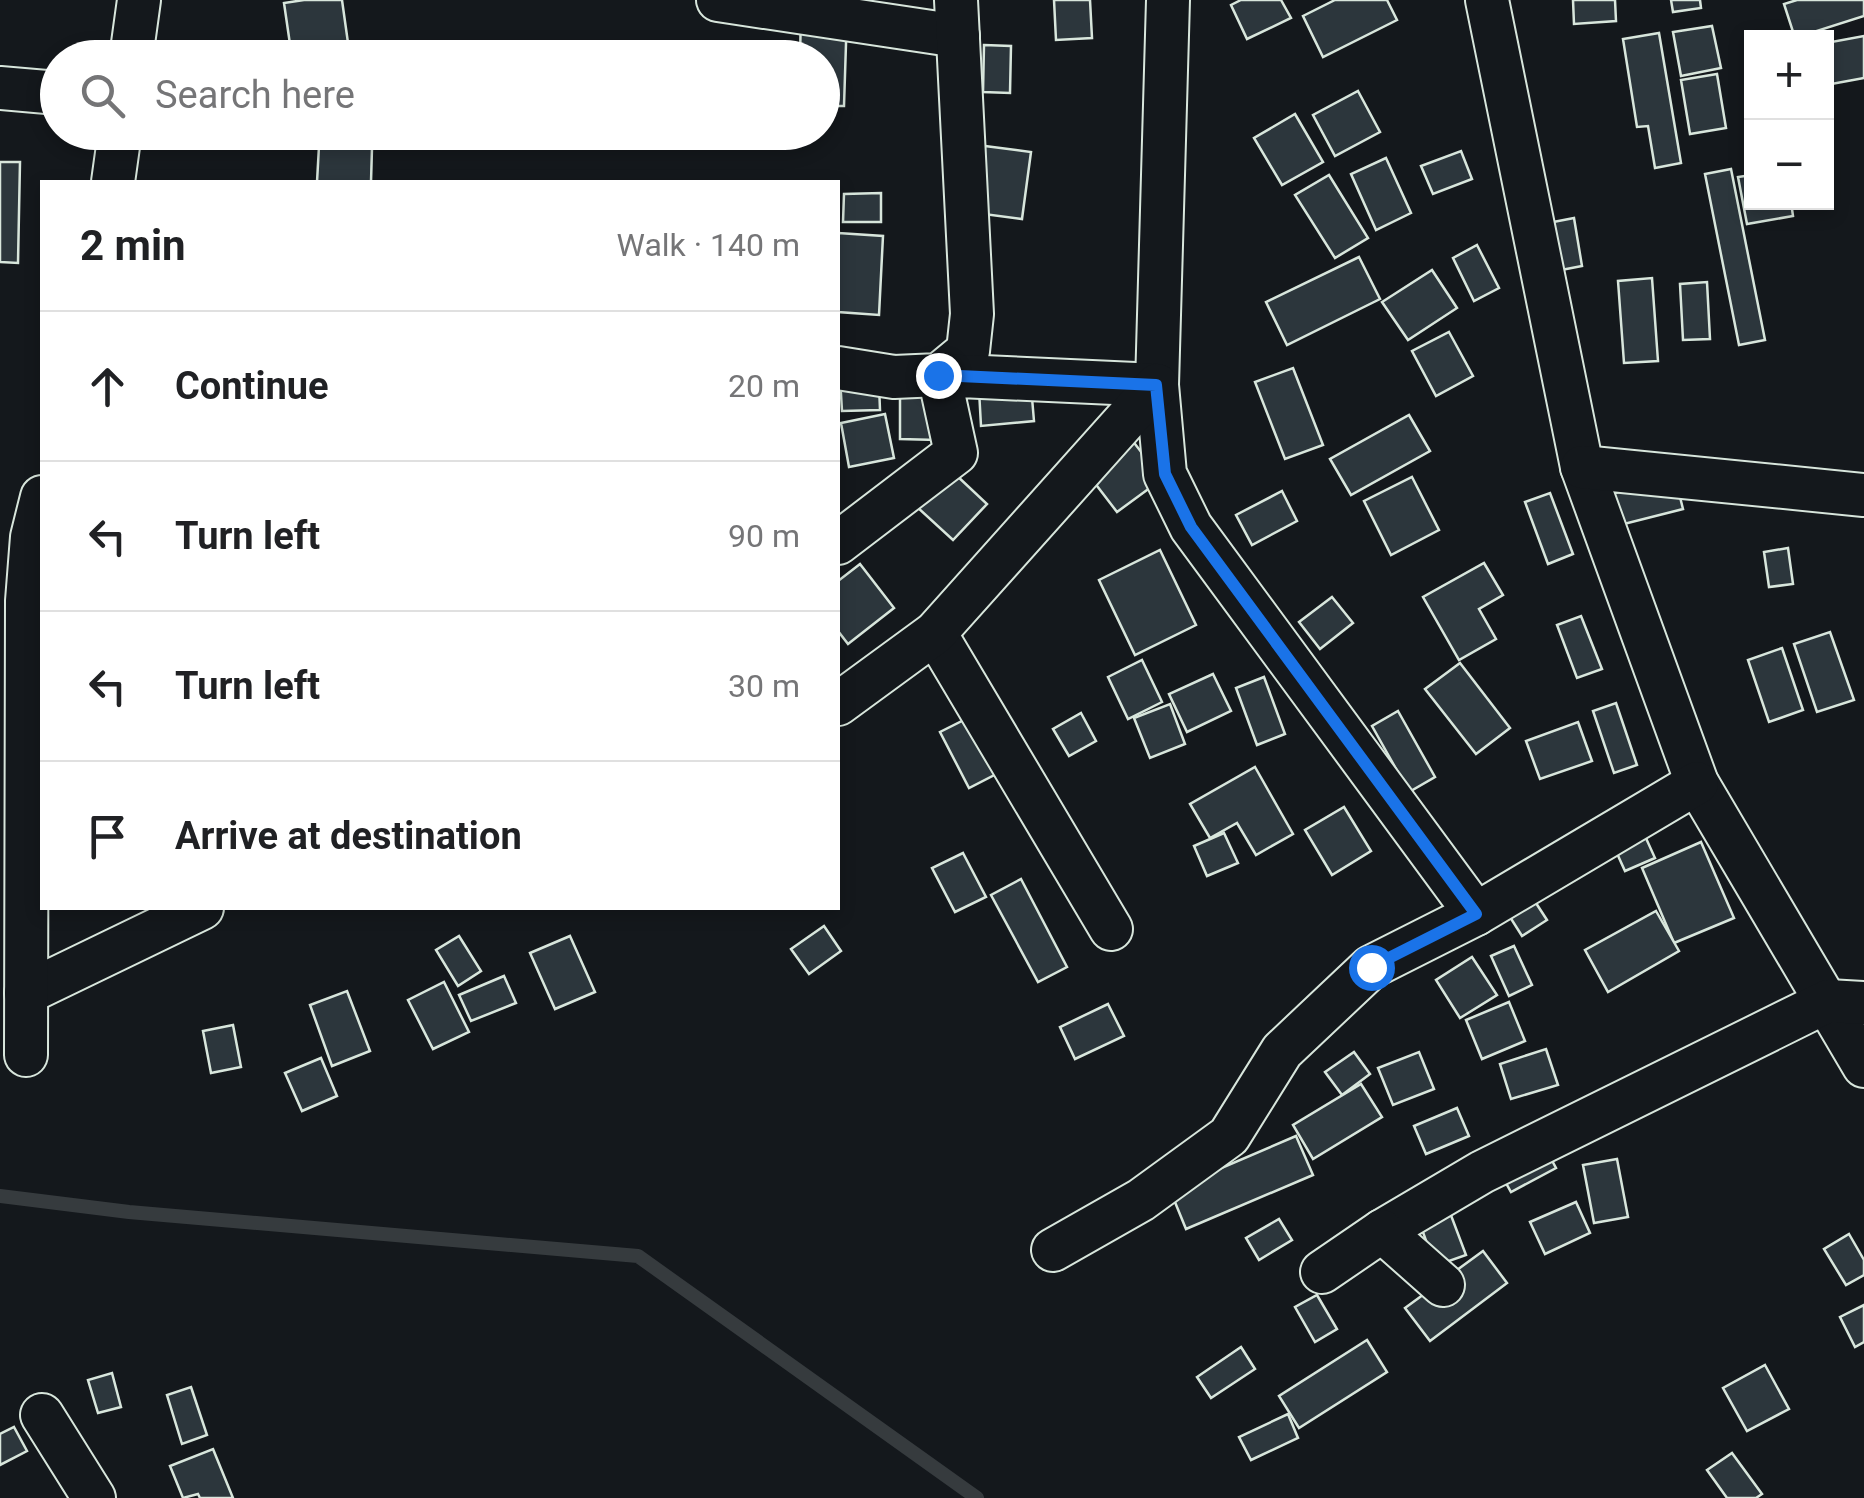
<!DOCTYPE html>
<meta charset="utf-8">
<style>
:root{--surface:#fff;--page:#f6f6f6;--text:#202124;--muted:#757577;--line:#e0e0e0}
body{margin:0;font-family:Roboto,sans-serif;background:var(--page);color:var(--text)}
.controls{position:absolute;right:30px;top:30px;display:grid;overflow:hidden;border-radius:0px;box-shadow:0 5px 15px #0003}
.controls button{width:90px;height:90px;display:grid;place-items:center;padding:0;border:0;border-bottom:2px solid var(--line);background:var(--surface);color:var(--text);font:50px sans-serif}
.stop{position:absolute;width:30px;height:30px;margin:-22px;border:8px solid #1a73e8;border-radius:50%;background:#fff}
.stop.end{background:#1a73e8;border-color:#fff;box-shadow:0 2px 10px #0008}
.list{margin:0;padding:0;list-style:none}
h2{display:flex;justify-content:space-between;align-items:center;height:130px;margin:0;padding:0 40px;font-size:42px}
h2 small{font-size:32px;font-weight:400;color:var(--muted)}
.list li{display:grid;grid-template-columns:65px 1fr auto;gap:30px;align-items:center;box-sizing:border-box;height:150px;padding:0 40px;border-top:2px solid var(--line)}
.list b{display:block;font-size:38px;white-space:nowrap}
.list em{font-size:32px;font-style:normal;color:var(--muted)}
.icon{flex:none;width:55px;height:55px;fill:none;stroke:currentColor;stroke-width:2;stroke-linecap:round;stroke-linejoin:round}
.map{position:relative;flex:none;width:1864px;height:1498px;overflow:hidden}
.search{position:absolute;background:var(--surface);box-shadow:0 5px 15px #0003;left:40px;top:40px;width:800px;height:110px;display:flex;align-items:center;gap:25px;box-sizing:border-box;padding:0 35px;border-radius:55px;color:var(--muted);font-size:38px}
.panel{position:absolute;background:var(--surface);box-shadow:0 5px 15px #0003;left:40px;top:180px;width:800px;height:730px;border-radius:0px}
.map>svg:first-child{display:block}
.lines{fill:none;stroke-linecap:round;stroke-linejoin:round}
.stream{stroke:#363b3e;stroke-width:14}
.building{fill:#2c363c;stroke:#d8e6dc;stroke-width:2.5}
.street-casing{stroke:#d8e6dc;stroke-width:46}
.street{stroke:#14181c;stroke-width:42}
.route{stroke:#1a73e8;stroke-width:12}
</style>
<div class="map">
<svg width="1864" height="1498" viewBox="0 0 1864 1498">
<rect width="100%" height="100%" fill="#14181c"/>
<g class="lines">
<polyline class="stream" points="0,1196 129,1212 638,1256 977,1498"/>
</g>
<g class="building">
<polygon points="304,0 342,0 349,50 292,58 284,3"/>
<polygon points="1054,0 1090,0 1092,38 1056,40"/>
<polygon points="1241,0 1281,0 1291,18 1247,39 1231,5"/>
<polygon points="1335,0 1387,0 1397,20 1323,57 1303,16"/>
<polygon points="1573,0 1615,0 1616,21 1574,24"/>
<polygon points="1671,0 1700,0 1701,8 1673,12"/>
<polygon points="1797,0 1864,0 1864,16 1795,38 1784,4"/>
<polygon points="801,12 847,13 844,106 822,106 822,58 800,58"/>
<polygon points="1712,26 1721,68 1681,76 1673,32"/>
<polygon points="1659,33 1681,163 1655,168 1648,126 1637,127 1623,39"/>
<polygon points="1864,36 1864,78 1826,85 1826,43"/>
<polygon points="984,45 1011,46 1010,93 983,92"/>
<polygon points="1717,74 1726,128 1690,134 1681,80"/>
<polygon points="1358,91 1380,132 1335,156 1313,115"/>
<polygon points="1295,114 1323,162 1282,185 1254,138"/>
<polygon points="319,146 372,148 371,182 317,182"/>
<polygon points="985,146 1031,152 1022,219 976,213"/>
<polygon points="1461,151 1472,179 1433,194 1421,166"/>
<polygon points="1386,158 1411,213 1376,230 1351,174"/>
<polygon points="0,162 20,162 18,263 0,262"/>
<polygon points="1731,169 1765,340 1739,345 1705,174"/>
<polygon points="1329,175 1368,238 1335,258 1295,195"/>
<polygon points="1752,175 1752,202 1791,202 1793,216 1747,224 1738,177"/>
<polygon points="881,193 881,222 843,222 844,194"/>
<polygon points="1574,218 1582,266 1556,271 1548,223"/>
<polygon points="838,233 883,236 879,315 838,312"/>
<polygon points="1477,245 1499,288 1474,301 1453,258"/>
<polygon points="1359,257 1380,299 1287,345 1266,302"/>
<polygon points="1432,270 1457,308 1408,340 1382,302"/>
<polygon points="1652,278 1658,361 1624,363 1618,281"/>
<polygon points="1707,282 1710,339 1683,340 1680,284"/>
<polygon points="1449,332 1473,376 1436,396 1412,351"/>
<polygon points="878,359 880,410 842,411 839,361"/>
<polygon points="1293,368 1323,445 1285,459 1255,382"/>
<polygon points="938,373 937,440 900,439 900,374"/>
<polygon points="1031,386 1034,421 981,426 979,390"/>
<polygon points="885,414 894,458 849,467 841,423"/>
<polygon points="1409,415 1430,451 1351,495 1330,459"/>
<polygon points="1115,418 1162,479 1117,512 1071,452"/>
<polygon points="938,458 987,504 953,540 904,495"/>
<polygon points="1412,477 1439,530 1391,555 1364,501"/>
<polygon points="1675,477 1683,509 1620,525 1611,494"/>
<polygon points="1282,491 1297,521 1252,545 1236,515"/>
<polygon points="1550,493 1573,554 1548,564 1525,502"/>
<polygon points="1788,548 1793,584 1769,587 1764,552"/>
<polygon points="1160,550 1196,625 1135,655 1099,580"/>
<polygon points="1484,563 1503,595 1479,609 1496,639 1459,660 1423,597"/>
<polygon points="860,564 894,608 848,644 838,631 838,581"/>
<polygon points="1332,597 1353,623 1320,649 1299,622"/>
<polygon points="1581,616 1602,669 1577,678 1557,625"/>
<polygon points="1830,632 1854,700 1817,712 1794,644"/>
<polygon points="1782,648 1803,710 1769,722 1748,660"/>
<polygon points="1142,660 1162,702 1128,719 1108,677"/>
<polygon points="1460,663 1510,728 1476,754 1425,689"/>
<polygon points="1213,674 1231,711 1187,732 1169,694"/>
<polygon points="1264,677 1285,734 1257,745 1236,688"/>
<polygon points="1616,703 1637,765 1614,773 1593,711"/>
<polygon points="1170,704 1185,744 1150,758 1134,718"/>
<polygon points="1398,711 1435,777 1409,792 1372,726"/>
<polygon points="980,712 1008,768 969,788 940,732"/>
<polygon points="1081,713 1096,741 1069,756 1053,729"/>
<polygon points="1578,722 1592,761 1540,779 1526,741"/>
<polygon points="1255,767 1293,834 1256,855 1237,823 1210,838 1190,804"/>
<polygon points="1344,807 1371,851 1332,875 1305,830"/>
<polygon points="1635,814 1655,858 1625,871 1605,827"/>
<polygon points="1224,833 1238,863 1207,876 1194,846"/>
<polygon points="1701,842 1734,918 1674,943 1642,868"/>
<polygon points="963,853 986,897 955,912 932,868"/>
<polygon points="1021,879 1067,967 1038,982 991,895"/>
<polygon points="1521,880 1547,920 1522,936 1496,895"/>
<polygon points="1656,911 1679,951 1608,992 1585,950"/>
<polygon points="824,926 841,951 809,974 791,949"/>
<polygon points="459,936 481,971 458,986 436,950"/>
<polygon points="570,936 595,992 555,1009 530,953"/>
<polygon points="1514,946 1532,985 1509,996 1491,956"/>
<polygon points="1472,957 1497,995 1460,1018 1436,980"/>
<polygon points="504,976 516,1003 471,1021 459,995"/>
<polygon points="444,982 469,1032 433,1049 408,1000"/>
<polygon points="347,991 370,1051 332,1066 310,1005"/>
<polygon points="1509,1002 1525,1041 1482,1059 1466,1020"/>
<polygon points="1108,1004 1124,1036 1075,1059 1060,1027"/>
<polygon points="233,1025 241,1067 211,1073 203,1031"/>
<polygon points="1546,1049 1558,1085 1511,1099 1500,1064"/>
<polygon points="1354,1052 1370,1074 1342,1095 1325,1072"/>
<polygon points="1419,1052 1434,1089 1393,1105 1378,1068"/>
<polygon points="321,1058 337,1096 302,1111 285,1073"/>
<polygon points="1361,1084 1382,1117 1313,1159 1293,1125"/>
<polygon points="1457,1108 1469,1136 1426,1154 1414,1126"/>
<polygon points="1296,1136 1313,1175 1186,1229 1170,1190"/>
<polygon points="1542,1142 1556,1168 1511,1192 1497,1167"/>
<polygon points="1617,1159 1628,1217 1594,1223 1583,1165"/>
<polygon points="1576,1202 1590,1233 1545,1254 1530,1222"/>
<polygon points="1449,1210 1466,1255 1435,1266 1419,1221"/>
<polygon points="1279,1219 1292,1240 1259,1260 1246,1238"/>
<polygon points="1849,1234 1864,1260 1864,1275 1846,1285 1824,1249"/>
<polygon points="1483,1251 1507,1283 1430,1341 1405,1308"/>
<polygon points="1317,1295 1337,1329 1315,1342 1295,1307"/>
<polygon points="1864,1305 1864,1342 1855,1347 1840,1317"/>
<polygon points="1367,1340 1387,1372 1299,1428 1279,1396"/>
<polygon points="1241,1347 1255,1369 1211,1398 1197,1377"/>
<polygon points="1765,1365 1789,1409 1747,1431 1723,1388"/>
<polygon points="112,1373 121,1407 98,1413 88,1380"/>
<polygon points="191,1387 207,1435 182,1444 167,1395"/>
<polygon points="1288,1414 1298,1438 1251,1460 1239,1437"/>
<polygon points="14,1427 27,1451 0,1465 0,1434"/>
<polygon points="213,1449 233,1498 200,1498 198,1494 183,1498 170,1466"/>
<polygon points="1732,1453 1762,1494 1756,1498 1727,1498 1707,1470"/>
</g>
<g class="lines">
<g class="street-casing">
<g id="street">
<polyline points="718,0 958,36"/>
<polyline points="1168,0 1157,385 1165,474 1191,527 1476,914"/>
<polyline points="1487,0 1582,467 1697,783 1864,1066"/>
<polyline points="131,58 139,0"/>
<polyline points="0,88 58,93"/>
<polyline points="113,182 120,132"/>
<polyline points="838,368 894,377 939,375 968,351 972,314 956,0"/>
<polyline points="1582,467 1864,495"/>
<polyline points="838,543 956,453 939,375 1157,385"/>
<polyline points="935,633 1111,929"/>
<polyline points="838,704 935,633 1157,385"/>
<polyline points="26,993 202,908"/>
<polyline points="26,1055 27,601 32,537 42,497"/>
<polyline points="1382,1231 1482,1172 1828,1001 1864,1003"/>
<polyline points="1053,1250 1141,1200 1229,1136 1282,1051 1371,967 1476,914 1697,783"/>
<polyline points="1322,1272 1382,1231 1443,1285"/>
<polyline points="42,1415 94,1498"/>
</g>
</g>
<use href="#street" class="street"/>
</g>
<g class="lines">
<polyline class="route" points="938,375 1156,385 1165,474 1191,527 1476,914 1371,967"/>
</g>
</svg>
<div class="controls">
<button>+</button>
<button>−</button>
</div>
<div class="stop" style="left:1371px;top:967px"></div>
<div class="stop end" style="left:938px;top:375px"></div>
<div class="search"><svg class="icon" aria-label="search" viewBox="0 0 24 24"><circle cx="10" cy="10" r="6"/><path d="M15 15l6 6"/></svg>Search here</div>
<section class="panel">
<h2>2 min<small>Walk · 140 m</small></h2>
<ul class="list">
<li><svg class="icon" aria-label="ahead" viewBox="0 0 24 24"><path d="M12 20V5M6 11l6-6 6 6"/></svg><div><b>Continue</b></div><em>20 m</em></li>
<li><svg class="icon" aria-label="left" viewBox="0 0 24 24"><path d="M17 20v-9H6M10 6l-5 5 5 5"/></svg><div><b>Turn left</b></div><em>90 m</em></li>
<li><svg class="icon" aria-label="left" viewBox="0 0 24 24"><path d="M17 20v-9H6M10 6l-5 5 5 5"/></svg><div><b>Turn left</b></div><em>30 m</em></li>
<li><svg class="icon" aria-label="arrive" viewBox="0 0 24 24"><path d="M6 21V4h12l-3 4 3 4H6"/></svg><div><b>Arrive at destination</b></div></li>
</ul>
</section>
</div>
